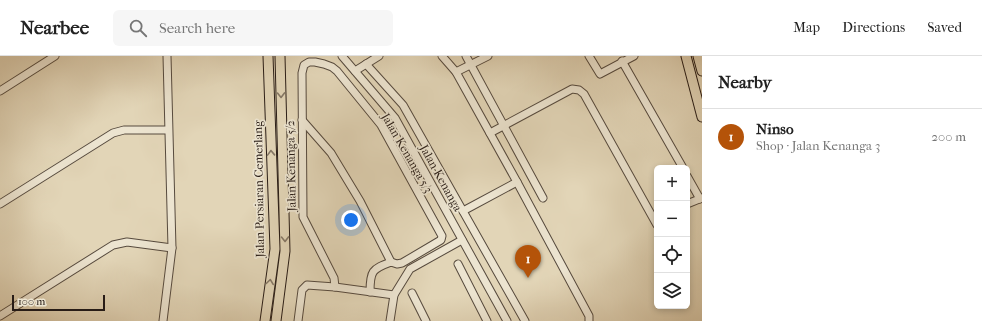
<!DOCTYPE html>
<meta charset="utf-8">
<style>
:root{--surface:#fff;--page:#f6f6f6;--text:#222;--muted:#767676;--line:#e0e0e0;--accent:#b45309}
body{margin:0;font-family:"IM FELL French Canon",serif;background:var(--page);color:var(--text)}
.controls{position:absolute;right:12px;bottom:12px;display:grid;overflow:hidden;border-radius:6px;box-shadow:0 2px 6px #0003}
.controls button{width:36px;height:36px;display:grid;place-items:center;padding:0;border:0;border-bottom:1px solid var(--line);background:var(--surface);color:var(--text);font:20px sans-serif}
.scale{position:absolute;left:12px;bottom:10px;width:93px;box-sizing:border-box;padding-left:4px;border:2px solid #281c16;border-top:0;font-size:11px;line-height:14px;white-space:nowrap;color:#281c16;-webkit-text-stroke:3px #ece4d0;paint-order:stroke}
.you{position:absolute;left:351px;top:164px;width:14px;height:14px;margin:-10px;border:3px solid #fff;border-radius:50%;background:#1a73e8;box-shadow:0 0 0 6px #1a73e833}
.badge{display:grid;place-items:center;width:26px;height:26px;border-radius:50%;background:var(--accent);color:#fff;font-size:13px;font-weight:700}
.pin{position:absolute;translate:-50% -33px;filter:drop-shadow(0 1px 2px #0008)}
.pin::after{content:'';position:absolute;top:21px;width:14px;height:12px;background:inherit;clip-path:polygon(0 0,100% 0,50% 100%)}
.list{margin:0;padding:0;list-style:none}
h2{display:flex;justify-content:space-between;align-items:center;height:52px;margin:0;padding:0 16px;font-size:17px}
h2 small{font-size:13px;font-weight:400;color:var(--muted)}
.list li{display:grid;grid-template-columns:26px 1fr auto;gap:12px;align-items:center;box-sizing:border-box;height:56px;padding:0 16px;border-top:1px solid var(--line)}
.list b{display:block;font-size:15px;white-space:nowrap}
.list p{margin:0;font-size:13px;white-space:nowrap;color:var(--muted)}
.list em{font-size:13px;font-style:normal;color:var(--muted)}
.icon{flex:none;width:22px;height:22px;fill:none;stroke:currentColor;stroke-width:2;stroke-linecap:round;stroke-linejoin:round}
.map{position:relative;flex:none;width:702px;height:265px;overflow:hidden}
header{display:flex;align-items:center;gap:24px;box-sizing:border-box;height:56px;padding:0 20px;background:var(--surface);border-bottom:1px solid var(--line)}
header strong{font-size:19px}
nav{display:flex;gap:22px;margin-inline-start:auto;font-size:14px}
.search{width:280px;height:36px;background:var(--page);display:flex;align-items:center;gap:10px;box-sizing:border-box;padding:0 14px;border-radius:6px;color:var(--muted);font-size:15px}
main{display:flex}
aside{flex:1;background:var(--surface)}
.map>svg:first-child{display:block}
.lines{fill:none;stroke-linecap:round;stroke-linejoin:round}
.minor-casing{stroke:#564a3e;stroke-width:9}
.major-casing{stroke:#281c16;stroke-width:11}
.minor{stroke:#ece4d0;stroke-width:7}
.major{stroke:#e2d5b7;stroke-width:9}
.oneway{stroke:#857866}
.labels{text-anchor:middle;stroke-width:3.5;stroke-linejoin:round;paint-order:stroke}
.street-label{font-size:12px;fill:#281c16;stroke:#ece4d0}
</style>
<header>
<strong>Nearbee</strong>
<div class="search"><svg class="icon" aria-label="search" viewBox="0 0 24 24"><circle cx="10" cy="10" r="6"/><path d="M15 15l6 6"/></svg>Search here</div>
<nav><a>Map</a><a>Directions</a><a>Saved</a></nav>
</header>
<main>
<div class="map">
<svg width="702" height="265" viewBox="0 0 702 265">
<rect width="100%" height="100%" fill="#e2d5b7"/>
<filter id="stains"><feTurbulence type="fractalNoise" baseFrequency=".005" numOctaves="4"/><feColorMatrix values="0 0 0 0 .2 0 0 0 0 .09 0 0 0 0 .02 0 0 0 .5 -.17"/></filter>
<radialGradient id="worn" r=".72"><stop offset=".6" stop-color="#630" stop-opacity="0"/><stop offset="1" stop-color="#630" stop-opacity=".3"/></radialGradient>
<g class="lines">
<g class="minor-casing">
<g id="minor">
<polyline points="342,0 395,62 507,265"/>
<polyline points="442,0 456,16 517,126 463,155"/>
<polyline points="466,0 543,142"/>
<polyline points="589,0 600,18 634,0"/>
<polyline points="622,5 683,112"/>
<polyline points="366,8 403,49 525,265"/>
<polyline points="355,15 379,0"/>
<polyline points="456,16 488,0"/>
<polyline points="0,35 55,0"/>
<polyline points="302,64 331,97 360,145 391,206"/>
<polyline points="490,77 572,33 579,34 584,38 657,169"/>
<polyline points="687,120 700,143"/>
<polyline points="517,126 589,260 589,265"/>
<polyline points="0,148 113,77 124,74 168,74"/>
<polyline points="687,148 702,142"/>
<polyline points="458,208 487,265"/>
<path d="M335,231L334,222L303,161L302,17L304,9L309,6H315L324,8L332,11L337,15L381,69L442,180L441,184L402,207L397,208L391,206C372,213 370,215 370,236"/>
<polyline points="412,237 426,265"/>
<polyline points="0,260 113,189 127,186 172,192"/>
<polyline points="163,265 172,192 167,0"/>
<polyline points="298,265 302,234 307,229 335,231 394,239"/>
<polyline points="390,265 394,239 410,213 462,184"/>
</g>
</g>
<g class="major-casing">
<g id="major">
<polyline points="686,0 702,61"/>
<polyline points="698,0 702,15"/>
<polyline points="265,265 275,193 268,0"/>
<polyline points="276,265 285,195 280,0"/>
</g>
</g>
<use href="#minor" class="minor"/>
<use href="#major" class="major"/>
</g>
<defs><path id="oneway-chevron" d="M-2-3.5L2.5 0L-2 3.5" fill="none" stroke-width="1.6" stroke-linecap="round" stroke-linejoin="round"/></defs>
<g class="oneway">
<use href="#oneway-chevron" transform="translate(281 39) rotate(89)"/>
<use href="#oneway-chevron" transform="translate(271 97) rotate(-92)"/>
<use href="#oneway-chevron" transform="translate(285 183) rotate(89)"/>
<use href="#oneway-chevron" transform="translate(270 226) rotate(-82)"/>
</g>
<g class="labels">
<g class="street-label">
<text transform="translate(407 97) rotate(60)" y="4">Jalan Kenanga 5/3</text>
<text transform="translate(291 110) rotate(-91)" y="4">Jalan Kenanga 5/2</text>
<text transform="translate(441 122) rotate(61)" y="4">Jalan Kenanga</text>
<text transform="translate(259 133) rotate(-91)" y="4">Jalan Persiaran Cemerlang</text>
</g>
</g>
<rect width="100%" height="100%" filter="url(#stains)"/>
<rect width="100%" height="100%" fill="url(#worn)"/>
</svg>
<div class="controls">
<button>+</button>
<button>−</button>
<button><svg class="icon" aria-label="locate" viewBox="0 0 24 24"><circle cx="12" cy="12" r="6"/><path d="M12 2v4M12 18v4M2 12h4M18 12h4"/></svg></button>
<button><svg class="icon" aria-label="layers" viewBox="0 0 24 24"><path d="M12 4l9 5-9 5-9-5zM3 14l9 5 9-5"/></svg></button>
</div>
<div class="scale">100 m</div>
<div class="you"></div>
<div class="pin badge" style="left:528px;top:222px">1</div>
</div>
<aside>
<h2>Nearby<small></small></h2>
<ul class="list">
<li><span class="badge">1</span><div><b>Ninso</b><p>Shop · Jalan Kenanga 3</p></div><em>200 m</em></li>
</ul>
</aside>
</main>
